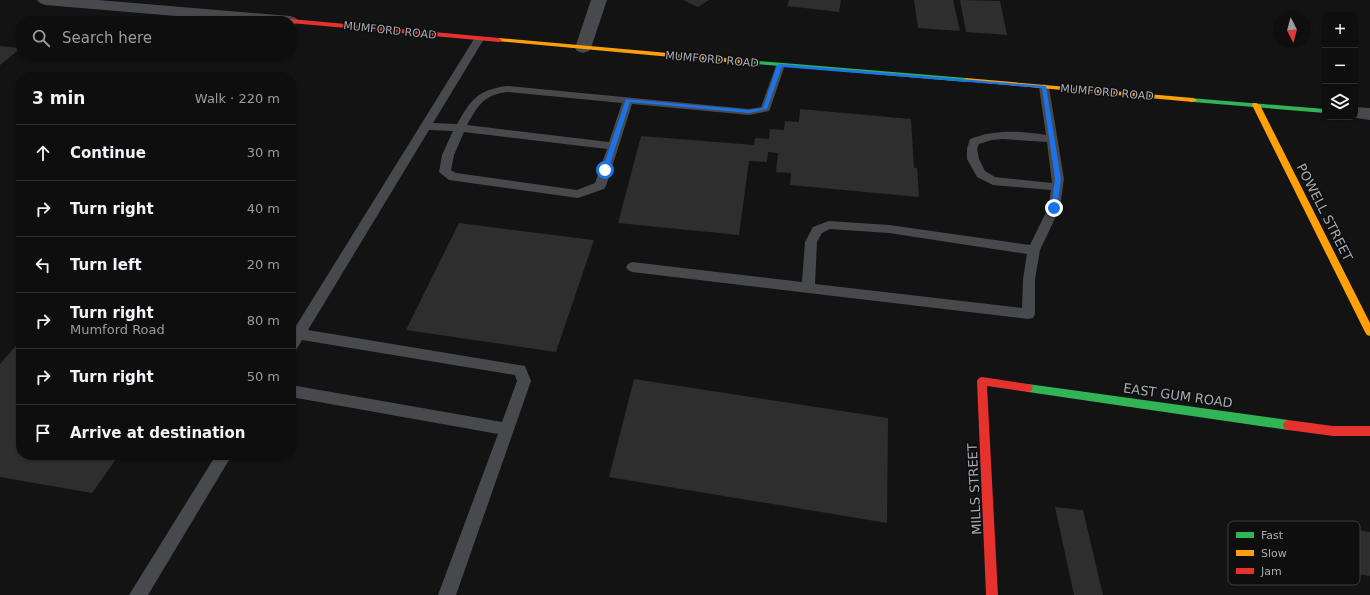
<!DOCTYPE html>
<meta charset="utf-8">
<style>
:root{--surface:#0e0e0f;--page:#1c1c1d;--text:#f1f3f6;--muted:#9b9c9e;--line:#2e2e2f}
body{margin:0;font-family:"DejaVu Sans",sans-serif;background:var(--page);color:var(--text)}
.controls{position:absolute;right:12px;top:12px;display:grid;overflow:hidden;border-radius:8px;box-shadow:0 1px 3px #0004}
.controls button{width:36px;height:36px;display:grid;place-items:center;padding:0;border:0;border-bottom:1px solid var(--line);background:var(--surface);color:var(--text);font:20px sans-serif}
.compass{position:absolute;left:1274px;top:12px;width:36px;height:36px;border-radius:50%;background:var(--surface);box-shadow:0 1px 3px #0004;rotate:174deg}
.stop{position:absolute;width:12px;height:12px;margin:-9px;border:3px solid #1a73e8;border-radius:50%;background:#fff}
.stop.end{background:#1a73e8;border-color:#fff;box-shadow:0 1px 4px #0008}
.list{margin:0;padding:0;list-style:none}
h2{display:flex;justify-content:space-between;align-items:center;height:52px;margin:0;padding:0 16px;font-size:17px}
h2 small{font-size:13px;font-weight:400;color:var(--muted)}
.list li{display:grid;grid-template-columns:26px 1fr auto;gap:12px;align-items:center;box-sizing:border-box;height:56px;padding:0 16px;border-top:1px solid var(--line)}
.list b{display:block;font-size:15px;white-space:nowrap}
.list p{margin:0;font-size:13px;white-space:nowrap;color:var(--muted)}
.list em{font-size:13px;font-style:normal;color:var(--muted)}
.icon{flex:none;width:22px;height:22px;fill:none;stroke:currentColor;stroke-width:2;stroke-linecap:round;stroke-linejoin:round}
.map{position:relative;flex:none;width:1370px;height:595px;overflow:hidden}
.search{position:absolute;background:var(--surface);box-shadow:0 1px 3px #0004;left:16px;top:16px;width:280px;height:44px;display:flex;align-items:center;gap:10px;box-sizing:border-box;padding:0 14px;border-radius:16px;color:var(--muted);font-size:15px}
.panel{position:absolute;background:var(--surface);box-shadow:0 1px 3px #0004;left:16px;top:72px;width:280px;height:388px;border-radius:16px}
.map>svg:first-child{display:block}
.building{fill:#2e2e2f}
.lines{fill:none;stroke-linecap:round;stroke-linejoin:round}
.lane{fill:#48494c;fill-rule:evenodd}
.street{fill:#48494c;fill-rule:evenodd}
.fast{fill:#30b455;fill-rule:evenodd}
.slow{fill:#ff9f0a;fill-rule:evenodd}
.jam{fill:#e5322d;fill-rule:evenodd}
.route{fill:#1a73e8}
.labels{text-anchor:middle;stroke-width:3;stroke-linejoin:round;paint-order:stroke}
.far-street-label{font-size:11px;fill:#a6abb3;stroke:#0e0e0f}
.street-label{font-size:13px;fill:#a6abb3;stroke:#0e0e0f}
.key{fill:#0e0e0f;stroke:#3c3d40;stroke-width:1}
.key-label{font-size:11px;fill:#a6abb3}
</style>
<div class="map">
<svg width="1370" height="595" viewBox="0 0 1370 595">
<rect width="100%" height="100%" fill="#131314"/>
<g class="building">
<polygon points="683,0 709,0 698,7"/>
<polygon points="789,0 841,0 839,12 787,6"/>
<polygon points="914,0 953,0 960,31 918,28"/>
<polygon points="960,0 1000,1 1007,35 966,32"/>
<polygon points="0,46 21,48 0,65"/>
<polygon points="800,109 911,119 914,168 917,168 919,197 790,185 791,173 776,172 778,153 768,152 767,162 749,161 739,235 618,223 641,136 754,145 755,138 769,139 770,129 784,130 785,121 799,122"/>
<polygon points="459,223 594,240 556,352 406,330"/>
<polygon points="21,340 21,455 119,455 92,493 0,477 0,364"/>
<polygon points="634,379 888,418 887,523 609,477"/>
<polygon points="1055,507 1083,510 1103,595 1074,595"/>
<polygon points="1293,521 1370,532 1370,576 1309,567"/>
</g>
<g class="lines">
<g class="lane">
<path d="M479,36L484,39L433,123L457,124C471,100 477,90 507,86L749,109L761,107L777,63H783L785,65L770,109L769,111L749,115L632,104L606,186L604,189L578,198L449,180L439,172L442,155L453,131L429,130L308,330L525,366L531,381L456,595H438L498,434L291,397V385L502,422L517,381L515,375L302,340L296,350L291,352V334L474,39ZM507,92L622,103L609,142L467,125C478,106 483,95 507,92ZM464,132L607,149L595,183L577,190L456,173L451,170L454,155Z"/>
<path d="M1044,84L1049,87L1064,179L1060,208L1040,250L1035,279V314L1033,318L1028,319L632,272L628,270L626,267L628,264L632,262L802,282L805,242L813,227L829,221L889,225L1030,245L1048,208L1051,190L993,185L977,177L967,159V149L970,139C995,129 1020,131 1046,135L1039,87ZM1002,139L1047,142L1052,183L995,177L985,171L979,159L977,149L979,144L992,140ZM830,229L889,233L1027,254L1023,279L1022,308L815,284L817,242L822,233Z"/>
<polygon points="216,455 232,455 148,595 129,595"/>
</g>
<g class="street">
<polygon points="37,0 98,0 290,16 296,18 298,21 296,24 291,25 291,21 236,21 45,5 40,3"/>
<polygon points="591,0 607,0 591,48 589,51 583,53 577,51 575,48"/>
<polygon points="1355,107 1370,108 1370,120 1349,117 1355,117"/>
</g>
<g class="fast">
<polygon points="747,60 966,78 969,80 966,82 745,63 745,61"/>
<polygon points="1190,98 1325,109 1325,113 1193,102 1190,102"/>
<polygon points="1028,384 1288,420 1292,422 1293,425 1292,428 1288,430 1028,392 1025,391 1023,388 1025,385"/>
</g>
<g class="slow">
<polygon points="499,38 747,60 750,62 747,64 497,41 497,39"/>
<polygon points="966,78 1193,98 1197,100 1193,102 964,81 963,80"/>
<polygon points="1253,103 1256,103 1260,105 1370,323 1370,336 1367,335 1365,332 1252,105"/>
</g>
<g class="jam">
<polygon points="291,19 499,38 502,40 499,42 291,23 291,21 288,21"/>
<polygon points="982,377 1028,384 1031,385 1033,388 1031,391 1028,392 987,386 998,595 986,595 977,381 979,378"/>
<polygon points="1288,420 1333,426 1370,426 1370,436 1333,436 1288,430 1284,428 1283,425 1284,422"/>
</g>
</g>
<polygon class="route" points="780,64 1046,86 1061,179 1057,208 1054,210 1051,208 1055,179 1042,88 782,67 767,109 749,113 630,102 608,170 605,172 602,170 626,99 749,110 763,108 777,65"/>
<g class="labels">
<g class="far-street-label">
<text transform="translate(390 30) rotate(6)" y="4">MUMFORD ROAD</text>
<text transform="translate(712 59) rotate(5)" y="4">MUMFORD ROAD</text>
<text transform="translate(1107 92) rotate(5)" y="4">MUMFORD ROAD</text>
</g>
<g class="street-label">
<text transform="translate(1325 212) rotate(63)" y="5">POWELL STREET</text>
<text transform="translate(1178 395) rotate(8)" y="5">EAST GUM ROAD</text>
<text transform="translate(974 489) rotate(-93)" y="5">MILLS STREET</text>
</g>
</g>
<rect x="1228" y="521" width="132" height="64" rx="6" class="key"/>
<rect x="1236" y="532" width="18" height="6" fill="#30b455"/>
<rect x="1236" y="550" width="18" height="6" fill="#ff9f0a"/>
<rect x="1236" y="568" width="18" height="6" fill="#e5322d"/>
<g class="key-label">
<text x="1261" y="539">Fast</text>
<text x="1261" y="557">Slow</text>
<text x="1261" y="575">Jam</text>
</g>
</svg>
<div class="controls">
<button>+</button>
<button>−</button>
<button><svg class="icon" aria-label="layers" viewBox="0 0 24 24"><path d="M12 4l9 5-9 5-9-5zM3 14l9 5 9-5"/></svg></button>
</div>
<svg class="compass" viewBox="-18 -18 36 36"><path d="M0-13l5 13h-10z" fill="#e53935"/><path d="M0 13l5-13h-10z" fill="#9b9c9e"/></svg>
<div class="stop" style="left:605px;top:170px"></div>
<div class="stop end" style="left:1054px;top:208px"></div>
<div class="search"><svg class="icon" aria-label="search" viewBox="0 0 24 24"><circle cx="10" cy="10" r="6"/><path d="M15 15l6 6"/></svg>Search here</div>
<section class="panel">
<h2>3 min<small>Walk · 220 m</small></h2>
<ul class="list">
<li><svg class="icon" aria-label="ahead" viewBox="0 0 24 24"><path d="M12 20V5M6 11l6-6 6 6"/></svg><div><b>Continue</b></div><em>30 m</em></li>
<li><svg class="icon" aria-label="right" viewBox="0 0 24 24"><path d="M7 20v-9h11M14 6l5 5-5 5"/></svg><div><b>Turn right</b></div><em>40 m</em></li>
<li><svg class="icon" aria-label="left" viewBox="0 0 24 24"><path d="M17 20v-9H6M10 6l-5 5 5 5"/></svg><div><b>Turn left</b></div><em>20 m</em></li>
<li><svg class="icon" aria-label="right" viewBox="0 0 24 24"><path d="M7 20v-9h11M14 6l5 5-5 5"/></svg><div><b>Turn right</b><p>Mumford Road</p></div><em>80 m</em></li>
<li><svg class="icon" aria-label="right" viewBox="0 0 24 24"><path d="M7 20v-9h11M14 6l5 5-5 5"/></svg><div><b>Turn right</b></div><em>50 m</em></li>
<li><svg class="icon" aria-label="arrive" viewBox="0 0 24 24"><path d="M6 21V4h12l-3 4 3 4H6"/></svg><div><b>Arrive at destination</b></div></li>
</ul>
</section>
</div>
